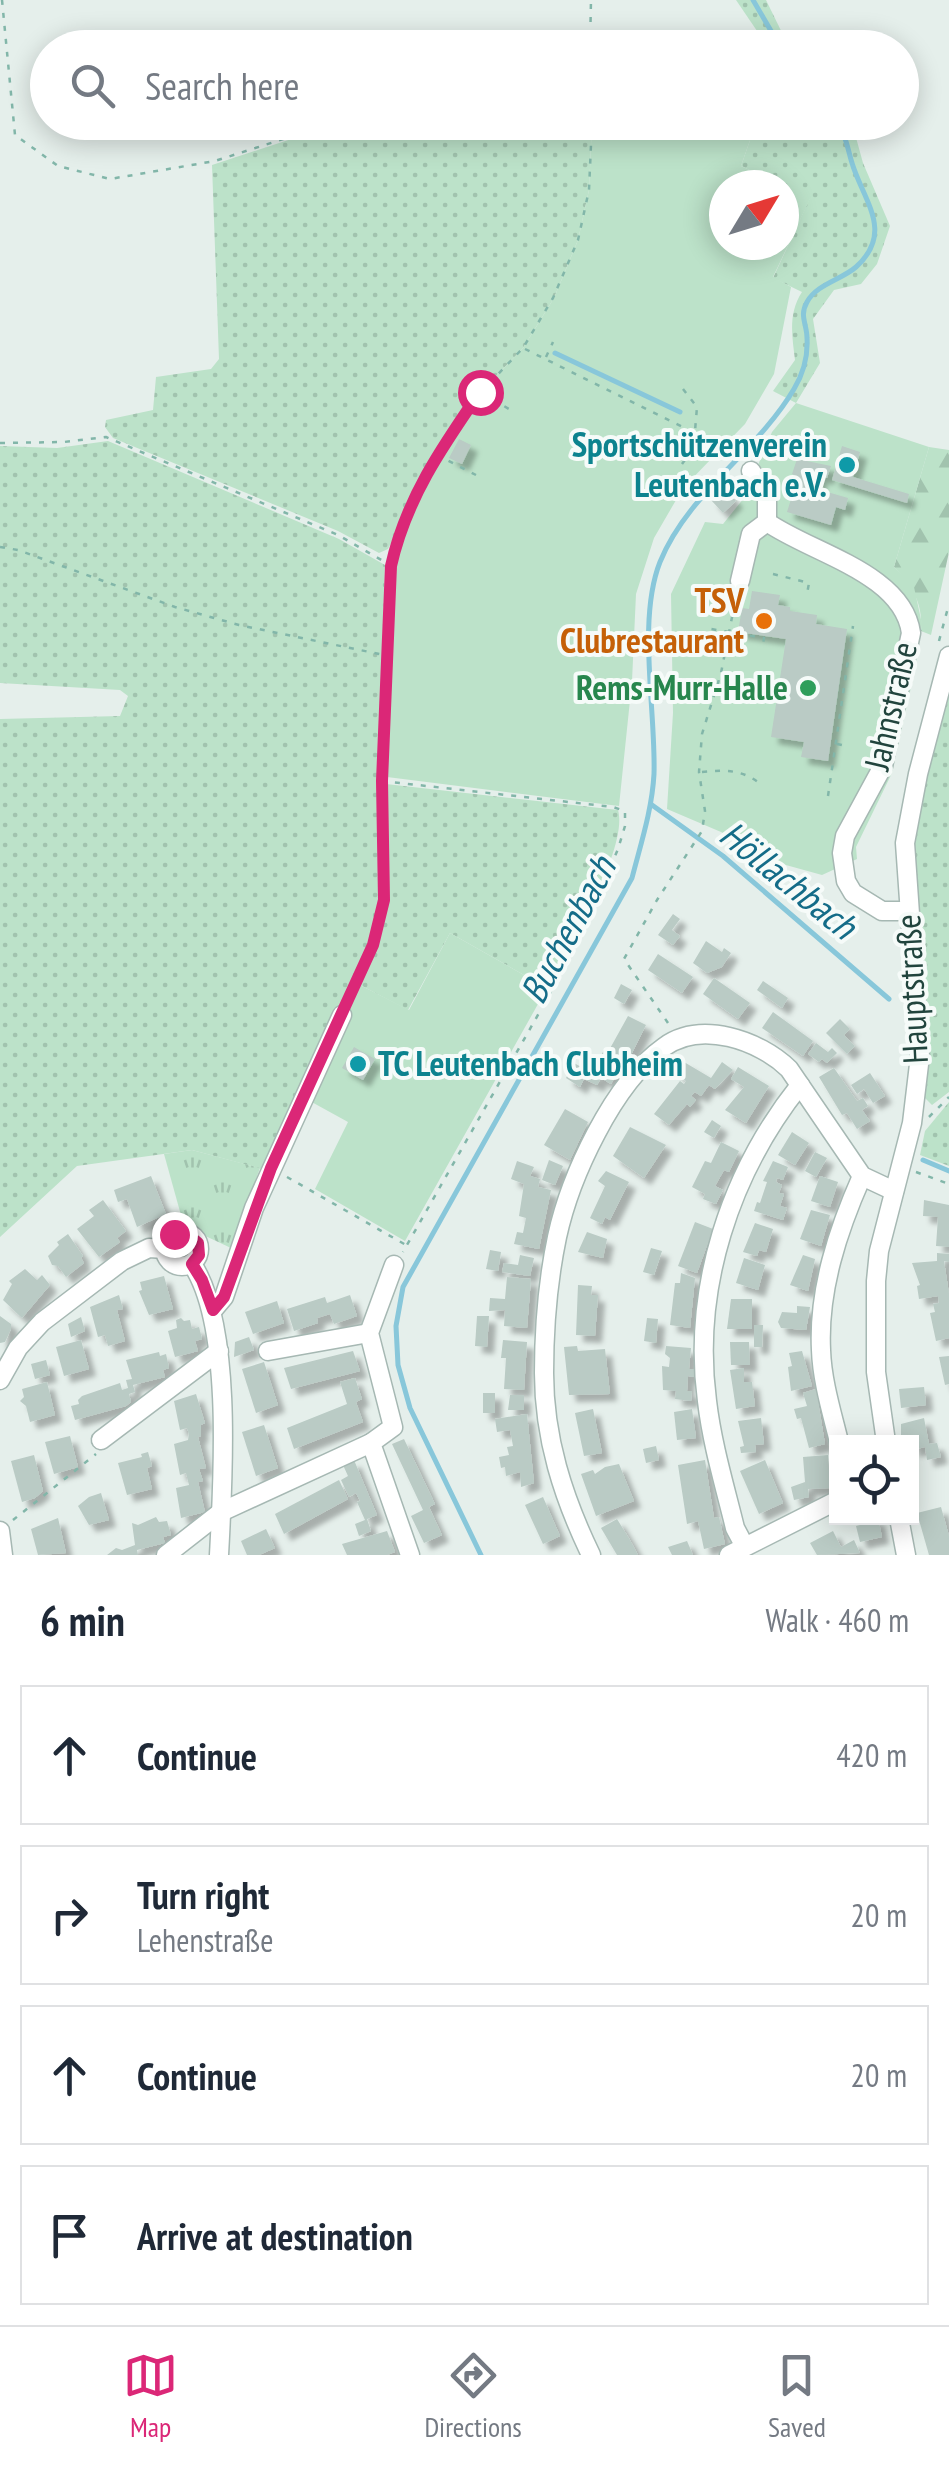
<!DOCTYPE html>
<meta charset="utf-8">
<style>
:root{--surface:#fff;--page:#f2f2f3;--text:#1f2937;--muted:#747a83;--line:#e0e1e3;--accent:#db2777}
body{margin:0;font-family:"PT Sans Narrow",sans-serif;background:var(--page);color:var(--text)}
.controls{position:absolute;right:30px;bottom:30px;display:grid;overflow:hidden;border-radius:0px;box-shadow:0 5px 25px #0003}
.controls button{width:90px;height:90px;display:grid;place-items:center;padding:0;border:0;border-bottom:2px solid var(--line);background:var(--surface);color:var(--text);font:50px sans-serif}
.compass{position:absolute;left:709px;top:170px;width:90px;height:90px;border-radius:50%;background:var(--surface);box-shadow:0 5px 25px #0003;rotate:52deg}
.stop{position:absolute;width:30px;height:30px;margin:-22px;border:8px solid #db2777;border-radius:50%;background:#fff}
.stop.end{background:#db2777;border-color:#fff;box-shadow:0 2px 10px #0008}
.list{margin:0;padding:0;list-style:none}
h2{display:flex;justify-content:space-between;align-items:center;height:130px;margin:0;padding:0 40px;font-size:42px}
h2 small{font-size:32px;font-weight:400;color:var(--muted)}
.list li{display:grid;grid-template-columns:65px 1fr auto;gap:30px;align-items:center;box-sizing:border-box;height:140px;margin:0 20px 20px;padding:0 20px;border:2px solid var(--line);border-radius:0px}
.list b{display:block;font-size:38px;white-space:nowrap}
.list p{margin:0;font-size:32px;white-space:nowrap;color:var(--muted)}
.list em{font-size:32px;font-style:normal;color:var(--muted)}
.icon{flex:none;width:55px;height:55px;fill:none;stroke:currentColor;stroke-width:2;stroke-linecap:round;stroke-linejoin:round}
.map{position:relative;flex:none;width:949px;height:1555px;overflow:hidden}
.search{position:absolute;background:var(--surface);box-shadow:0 5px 25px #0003;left:30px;right:30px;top:30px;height:110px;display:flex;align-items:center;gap:25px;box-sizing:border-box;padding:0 35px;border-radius:55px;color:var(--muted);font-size:38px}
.sheet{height:770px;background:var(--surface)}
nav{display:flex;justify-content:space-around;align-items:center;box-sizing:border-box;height:140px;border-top:2px solid var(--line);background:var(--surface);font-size:28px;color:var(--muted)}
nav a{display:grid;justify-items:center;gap:5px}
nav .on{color:var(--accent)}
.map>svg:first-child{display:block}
.grass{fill:url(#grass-dots)}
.forest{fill:url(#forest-firs)}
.park{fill:url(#park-tufts)}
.garden{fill:#bce2c9}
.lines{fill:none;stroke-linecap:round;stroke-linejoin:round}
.stream{stroke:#88c7da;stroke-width:5}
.building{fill:#bacbc5;filter:url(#shadow)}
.minor-casing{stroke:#a6b8b3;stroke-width:21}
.path{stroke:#82b6a9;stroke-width:2.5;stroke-dasharray:5 8;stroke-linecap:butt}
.minor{stroke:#fff;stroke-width:18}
.route{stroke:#db2777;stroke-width:12}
.culture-dot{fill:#0f9aa8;stroke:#f6fbf9;stroke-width:4}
.food-dot{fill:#e8710a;stroke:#f6fbf9;stroke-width:4}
.leisure-dot{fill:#2e9e5b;stroke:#f6fbf9;stroke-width:4}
.labels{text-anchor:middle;stroke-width:8;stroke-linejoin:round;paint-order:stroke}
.culture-label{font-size:35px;font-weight:bold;fill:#0d838f;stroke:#f6fbf9;text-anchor:end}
.food-label{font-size:35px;font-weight:bold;fill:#c56008;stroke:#f6fbf9;text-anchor:end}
.leisure-label{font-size:35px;font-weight:bold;fill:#27864d;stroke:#f6fbf9;text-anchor:end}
.street-label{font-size:35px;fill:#21443d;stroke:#f6fbf9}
.water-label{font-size:38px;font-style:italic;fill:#146c88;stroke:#f6fbf9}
</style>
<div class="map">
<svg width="949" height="1555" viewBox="0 0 949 1555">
<defs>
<pattern id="grass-dots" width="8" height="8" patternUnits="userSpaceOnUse" patternTransform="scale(2.5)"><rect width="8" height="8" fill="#bce2c9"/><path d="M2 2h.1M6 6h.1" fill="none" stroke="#a1c3ae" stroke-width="1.8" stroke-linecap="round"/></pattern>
<pattern id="forest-firs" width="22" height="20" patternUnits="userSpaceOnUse" patternTransform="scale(2.5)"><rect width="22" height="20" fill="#bce2c9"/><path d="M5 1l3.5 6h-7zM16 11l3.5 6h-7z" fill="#a1c3ae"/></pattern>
<pattern id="park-tufts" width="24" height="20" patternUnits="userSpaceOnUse" patternTransform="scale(2.5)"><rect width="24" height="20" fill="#bce2c9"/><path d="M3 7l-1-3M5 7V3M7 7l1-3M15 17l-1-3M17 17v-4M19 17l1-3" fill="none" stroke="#a1c3ae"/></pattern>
<filter id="shadow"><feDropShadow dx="7" dy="7" stdDeviation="2.5" flood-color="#0004"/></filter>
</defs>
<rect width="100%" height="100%" fill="#e5efeb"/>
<g class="grass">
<polygon points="736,0 766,0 789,47 768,47"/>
<polygon points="340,123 592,123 589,190 578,240 554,298 523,348 480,393 412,502 388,549 379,553 338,531 113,438 105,427 106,420 153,410 156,377 211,369 219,359 212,165"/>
<path d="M756,123H852L863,163L890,226L877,264L861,284L834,290L813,319L820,363L796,403L773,391L795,360C792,336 788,313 802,292L773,278L810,198L741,166Z"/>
<polygon points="108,441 339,539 385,565 378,780 379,902 369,944 266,1170 192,1150 77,1166 0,1237 0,719 120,716 128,696 120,690 0,683 0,446 57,448"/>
<path d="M949,686V1092L932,1105L924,1097C927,1012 910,928 914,843C916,791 936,736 949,686Z"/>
<path d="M386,784L618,810C629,847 567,952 547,988L450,933L408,1010L360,985L376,947L389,901Z"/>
<polygon points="949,1102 949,1166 920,1155 925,1131"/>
</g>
<path class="forest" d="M929,447L949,450V552L931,635L921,631C923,603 913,587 894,567Z"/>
<polygon class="park" points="192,1150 260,1168 231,1248 184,1226 164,1154"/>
<g class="garden">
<polygon points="592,123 756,123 741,166 783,185 724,185 724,245 784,245 784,185 811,197 773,277 791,287 774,374 745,424 683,488 654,538 636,594 632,681 619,806 387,777 390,610 399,531 436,455 480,393 523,348 554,298 578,240 589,190"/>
<polygon points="796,403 929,447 894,567 914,587 922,624 915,669 892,773 856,847 857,859 822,875 775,862 721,832 667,809 673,713 671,594 705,522 723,524 744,498 772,432"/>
<polygon points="450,933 547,988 405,1241 315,1189 348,1122 308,1100 360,985 409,1010"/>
</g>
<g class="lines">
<g class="stream">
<polyline points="753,0 781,48"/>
<polyline points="555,353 680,412"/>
<polyline points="652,805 723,856 889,999"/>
<polyline points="923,1160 949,1171"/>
<path d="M481,1555L410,1408L398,1365L396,1326L403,1287L632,878C641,843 652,810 654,774C656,711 637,620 660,562C688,493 757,452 794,389C803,374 808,355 807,338C807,324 799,316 807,302C817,284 841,280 856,267C895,232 863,200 852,163C847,147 847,136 835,122"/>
</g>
</g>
<g class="building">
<polygon points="459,439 471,445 462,464 449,458"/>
<polygon points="842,446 860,452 853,477 909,494 907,503 832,480"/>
<polygon points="797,459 831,466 827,478 821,476 817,489 848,498 845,510 836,507 831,525 787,512 798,477 792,474"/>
<polygon points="724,488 736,501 723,513 711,500"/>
<polygon points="752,591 780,595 778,605 790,607 790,611 817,615 816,624 847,629 828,761 801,757 804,742 771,737 786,639 738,632 742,608 749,609"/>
<polygon points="673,914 680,919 672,930 680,936 673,945 658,935"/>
<polygon points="706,941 722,952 724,948 731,953 722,967 707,973 693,963"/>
<polygon points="658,954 693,977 682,993 648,970"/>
<polygon points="714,978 750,1003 738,1019 703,994"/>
<polygon points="763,981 788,998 782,1008 757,990"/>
<polygon points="621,984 632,990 624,1004 614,998"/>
<polygon points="773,1012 813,1041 803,1056 762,1028"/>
<polygon points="628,1016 646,1025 627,1063 624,1061 611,1084 601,1078 597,1085 584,1079 580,1087 566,1078 574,1063 592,1073 604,1050 608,1052"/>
<polygon points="840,1019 850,1029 844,1035 855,1046 847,1054 826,1033"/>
<polygon points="816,1043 828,1052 832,1048 837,1053 827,1063 822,1059 819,1062 808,1054"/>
<polygon points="354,1047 375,1059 363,1080 342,1068"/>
<polygon points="684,1062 711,1078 722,1062 733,1070 715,1089 709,1085 701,1096 695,1092 691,1096 696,1100 690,1107 687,1104 669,1125 654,1114 680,1081 684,1084 686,1081 675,1073"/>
<polygon points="738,1067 769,1086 746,1123 725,1110 744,1087 731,1079"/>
<polygon points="834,1068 857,1101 863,1098 868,1106 862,1110 870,1121 857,1129 847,1113 842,1115 819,1077"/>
<polygon points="870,1073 885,1096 873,1103 864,1089 857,1094 851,1085"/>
<polygon points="565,1109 588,1122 570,1160 544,1145"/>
<polygon points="712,1120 721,1126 714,1138 704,1132"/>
<polygon points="630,1127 666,1145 644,1178 613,1156"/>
<polygon points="792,1132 809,1143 795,1165 778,1155"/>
<polygon points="721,1142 739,1151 729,1172 724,1170 715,1186 723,1190 716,1204 703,1199 705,1194 692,1187 705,1161 711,1163"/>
<polygon points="815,1152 827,1158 816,1177 805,1171"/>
<polygon points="549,1160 563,1166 555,1185 542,1180"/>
<polygon points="517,1161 534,1167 530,1176 540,1179 538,1187 551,1190 539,1249 514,1244 517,1232 523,1233 526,1218 519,1216 524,1184 511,1179"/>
<polygon points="773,1161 788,1167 783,1180 777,1178 776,1182 782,1185 779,1193 784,1194 780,1206 787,1208 783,1220 754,1211 757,1202 760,1203 767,1182 763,1181"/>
<polygon points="606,1171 629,1182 610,1220 605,1217 602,1224 590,1218 605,1186 598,1181"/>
<polygon points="151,1176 166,1214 137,1227 127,1199 118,1202 114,1190"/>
<polygon points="820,1176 838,1182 830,1207 811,1201"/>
<polygon points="103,1200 126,1231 117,1238 120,1242 99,1257 77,1229 94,1216 89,1210"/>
<polygon points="924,1200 949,1205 949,1247 936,1246 938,1217 923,1216"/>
<polygon points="811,1210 830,1215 821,1246 800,1239"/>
<polygon points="695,1222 713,1229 697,1273 678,1266"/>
<polygon points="755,1223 773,1229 766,1252 759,1250 757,1256 743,1252"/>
<polygon points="587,1232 607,1239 603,1258 578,1252"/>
<polygon points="68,1234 83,1256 81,1258 84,1263 66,1277 58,1266 52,1265 48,1256 59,1245 57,1242"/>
<polygon points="651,1248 662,1251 654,1275 643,1272"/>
<polygon points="490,1250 501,1252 498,1271 486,1269"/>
<polygon points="937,1253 949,1254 949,1262 944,1261 949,1294 949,1338 936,1341 930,1313 935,1312 933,1304 939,1303 938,1296 919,1299 917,1286 920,1285 912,1263 937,1261"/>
<polygon points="520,1255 534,1258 530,1276 502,1272 504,1263 518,1265"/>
<polygon points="803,1255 815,1259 808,1291 790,1285"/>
<polygon points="744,1258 765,1265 758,1290 736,1283"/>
<polygon points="25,1269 37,1280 42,1275 50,1285 22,1318 3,1300 12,1284 9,1281"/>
<polygon points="681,1273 695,1278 690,1328 670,1325 675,1283 680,1283"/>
<polygon points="164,1276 173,1309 149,1315 139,1291 142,1290 140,1282"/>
<polygon points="507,1277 531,1279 527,1328 504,1326 505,1310 489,1311 490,1298 505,1299"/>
<polygon points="578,1285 592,1286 591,1295 598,1295 595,1336 576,1335"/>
<polygon points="119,1295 123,1309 117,1310 125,1341 108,1346 105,1335 98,1337 90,1307"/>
<polygon points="350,1295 357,1316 334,1324 330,1314 317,1318 318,1323 294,1331 287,1309 325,1297 327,1303"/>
<polygon points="731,1299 752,1299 752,1329 727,1329"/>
<polygon points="277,1301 284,1323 253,1334 245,1312"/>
<polygon points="797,1306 810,1307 806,1330 781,1328 778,1322 782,1312 797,1313"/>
<polygon points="0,1316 11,1324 11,1329 5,1342 0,1343"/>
<polygon points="477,1316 489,1316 487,1347 475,1346"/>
<polygon points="81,1317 85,1331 71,1337 68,1324"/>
<polygon points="181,1318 184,1321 190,1320 192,1329 199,1327 202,1339 195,1341 198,1351 175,1357 168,1331 177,1328 176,1320"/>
<polygon points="647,1318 658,1319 656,1343 644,1341"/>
<polygon points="754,1325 763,1325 762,1347 754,1347"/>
<polygon points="249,1337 254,1350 234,1357 235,1342"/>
<polygon points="81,1340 89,1369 64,1376 56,1347"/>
<polygon points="503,1340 527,1342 524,1390 504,1389 506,1358 501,1358"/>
<polygon points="730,1342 749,1342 750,1365 731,1365"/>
<polygon points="577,1346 578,1351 605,1349 610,1394 569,1395 564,1347"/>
<polygon points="666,1346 691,1348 689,1369 694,1369 694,1377 688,1376 687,1391 692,1391 691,1401 675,1399 676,1391 663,1390 662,1366 669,1367 670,1358 665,1354"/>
<polygon points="353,1351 360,1371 291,1389 284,1368"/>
<polygon points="802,1351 812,1386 791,1391 788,1367 792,1366 789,1353"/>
<polygon points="159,1352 160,1356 166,1354 169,1368 163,1370 165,1377 133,1385 135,1392 129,1394 131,1402 126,1406 75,1420 71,1406 79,1404 78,1400 82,1396 120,1383 122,1390 128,1388 126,1380 132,1379 126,1360"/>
<polygon points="949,1356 949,1384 945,1385 939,1357"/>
<polygon points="46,1360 50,1375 35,1379 31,1364"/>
<polygon points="264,1362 278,1405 256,1413 242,1369"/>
<polygon points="744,1368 744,1382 752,1382 755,1406 736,1409 730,1370"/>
<polygon points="355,1378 362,1399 356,1402 363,1422 294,1449 287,1428 347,1404 340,1382"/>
<polygon points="47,1382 55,1415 30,1422 26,1406 20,1401 24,1397 22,1389"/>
<polygon points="924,1387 926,1405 901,1408 899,1389"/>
<polygon points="816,1389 825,1444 809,1448 801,1418 797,1419 794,1409 807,1406 803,1393"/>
<rect x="483" y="1393" width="12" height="20"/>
<polygon points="196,1394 205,1423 201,1425 201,1436 198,1437 206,1468 199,1469 203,1481 198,1482 205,1512 181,1518 176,1488 189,1485 186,1473 180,1475 174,1444 188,1440 189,1434 187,1428 180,1430 174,1401"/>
<polygon points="510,1395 524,1395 524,1410 508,1410"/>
<polygon points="593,1409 602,1453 584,1456 575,1413"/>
<polygon points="692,1409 696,1438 677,1440 674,1412"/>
<polygon points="527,1414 534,1483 521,1487 520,1472 506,1476 505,1467 501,1468 499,1457 509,1455 507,1447 513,1446 510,1430 497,1432 495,1419"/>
<polygon points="761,1418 764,1444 755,1445 756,1452 741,1453 740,1447 744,1446 738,1421"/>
<polygon points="924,1418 929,1444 937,1443 941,1457 927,1460 925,1447 912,1450 912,1442 901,1442 901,1424"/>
<polygon points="264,1425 278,1468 256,1476 242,1432"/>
<polygon points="70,1436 78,1467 54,1474 45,1442"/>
<polygon points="404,1439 435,1504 429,1507 442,1535 424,1543 411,1516 423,1510 392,1444"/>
<polygon points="656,1446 659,1460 646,1463 643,1449"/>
<polygon points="148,1452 152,1466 147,1468 152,1489 127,1495 118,1463 142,1457 141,1454"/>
<polygon points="34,1455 43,1491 35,1498 22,1502 11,1461"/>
<polygon points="828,1455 830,1488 808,1489 809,1497 794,1500 791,1487 805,1482 803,1457"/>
<polygon points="354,1460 377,1515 367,1519 371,1531 359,1536 355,1524 365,1520 357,1502 360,1501 356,1493 349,1497 341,1480 348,1476 343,1465"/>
<polygon points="705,1460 714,1518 719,1517 725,1544 704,1549 698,1521 687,1524 678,1465"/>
<polygon points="765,1460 783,1503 759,1514 740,1471"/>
<polygon points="619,1464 634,1501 596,1516 581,1474 593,1470 595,1474 605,1467"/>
<polygon points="339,1480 348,1499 284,1534 275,1514"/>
<polygon points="101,1493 109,1520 89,1525 78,1506 89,1497"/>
<polygon points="543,1497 560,1536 543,1544 525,1505"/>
<polygon points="941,1507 949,1536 949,1555 929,1555 917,1513"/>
<polygon points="156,1517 159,1522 167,1521 171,1535 163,1537 165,1543 137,1550 138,1555 107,1555 116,1548 122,1550 135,1545 132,1523 138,1525"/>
<polygon points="58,1518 66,1553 38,1555 31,1529"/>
<polygon points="858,1518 878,1518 882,1537 860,1542 856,1526 860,1525"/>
<polygon points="617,1519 630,1540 638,1555 617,1555 601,1528"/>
<polygon points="266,1529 275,1548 259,1555 247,1555 241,1541"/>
<polygon points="387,1531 395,1552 387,1555 347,1555 342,1544"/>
<polygon points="833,1531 841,1547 854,1540 860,1553 817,1555 810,1543"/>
<polygon points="687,1541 693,1555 672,1555 668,1547"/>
</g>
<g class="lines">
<g class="minor-casing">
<g id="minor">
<polyline points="751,471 767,497 767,522"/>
<path d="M767,522C811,553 903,573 911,633L883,766L845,836L842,853L846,881L853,893L882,911H907"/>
<polyline points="740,581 751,534 767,522"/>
<circle cx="182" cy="1249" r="17"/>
<path d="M192,1264C233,1325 223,1480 219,1555"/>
<polyline points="394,1265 369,1333 393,1427 371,1443 410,1555"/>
<polyline points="213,1310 224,1297 254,1208 342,1015"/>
<polyline points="268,1351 369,1333"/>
<polyline points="0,1380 18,1348 42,1322 122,1261 149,1248 165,1249"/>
<polyline points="101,1440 219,1351"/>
<path d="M839,1442C832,1413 822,1381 821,1350C818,1290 838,1230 862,1176"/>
<polyline points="886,1442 876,1372 876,1281 879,1251 912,1123 920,1056 905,843 918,774 949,656"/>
<polyline points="899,1518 906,1555"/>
<polyline points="0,1531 3,1555"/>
<path d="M744,1545L735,1528C725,1487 712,1444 707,1401C692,1288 730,1173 800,1085"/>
<polyline points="166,1555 221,1512 371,1443"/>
<path d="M591,1555C563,1497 544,1438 544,1373C544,1328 548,1280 557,1237C570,1177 613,1083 664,1047C701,1020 759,1040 789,1069L862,1176L894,1191"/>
<polyline points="729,1555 836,1501"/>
</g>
</g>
<g class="path">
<polyline points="2,0 15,135 58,166 110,179 215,161 336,122"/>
<polyline points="560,48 588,45"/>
<polyline points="590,48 591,0"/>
<polyline points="525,349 701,436 738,461"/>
<polyline points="546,357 553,342"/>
<polyline points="683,389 697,407 695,431"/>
<polyline points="482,393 509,409"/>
<polyline points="0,443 64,442 106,437 338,535 390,565"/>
<polyline points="437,455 476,475"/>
<polyline points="682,464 701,437"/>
<polyline points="0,547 18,550 175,607 239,625 384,655"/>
<polyline points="773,574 809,583 807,594"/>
<polyline points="700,635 711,629 764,638 763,645"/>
<polyline points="939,641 949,604"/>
<polyline points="837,744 846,746"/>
<path d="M702,772C723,770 740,769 758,782"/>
<polyline points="382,781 613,807 625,811 625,826 618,849 588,920 551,992 403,1252"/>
<polyline points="828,796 853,626"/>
<polyline points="349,999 373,945 383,900 382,781 387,609 399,531 436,455 480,393 523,348 553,298 578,240 589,190 592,122"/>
<polyline points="668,1023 624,959 657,900 702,831 705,811 699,772 702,734 721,673 736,597"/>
<polyline points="929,1117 949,1097"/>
<polyline points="916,1172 949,1184"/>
<polyline points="287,1177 406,1245"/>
<polyline points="13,1520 96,1454"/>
</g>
<use href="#minor" class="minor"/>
</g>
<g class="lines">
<path class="route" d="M174,1234L185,1232L198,1243L199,1255L192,1264L202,1280L213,1310L224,1297L271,1168L373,945L384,900L382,781L391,566C406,499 442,447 480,392"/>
</g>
<g class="culture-dot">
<circle cx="847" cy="465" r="10"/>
<circle cx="358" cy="1064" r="10"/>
</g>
<circle class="food-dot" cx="764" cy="621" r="10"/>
<circle class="leisure-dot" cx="808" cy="688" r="10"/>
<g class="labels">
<g class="culture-label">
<text x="827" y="457">Sportschützenverein<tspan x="827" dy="40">Leutenbach e.V.</tspan></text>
<text x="378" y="1076" text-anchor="start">TC Leutenbach Clubheim</text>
</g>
<g class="food-label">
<text x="744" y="613">TSV<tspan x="744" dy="40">Clubrestaurant</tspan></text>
</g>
<g class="leisure-label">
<text x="788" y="700">Rems-Murr-Halle</text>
</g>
<g class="street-label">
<text transform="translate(891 706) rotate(-77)" y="12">Jahnstraße</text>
<text transform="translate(912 989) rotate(-93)" y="12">Hauptstraße</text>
</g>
<g class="water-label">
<text transform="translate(788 880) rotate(39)" y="13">Höllachbach</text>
<text transform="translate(568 930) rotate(-62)" y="13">Buchenbach</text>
</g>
</g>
</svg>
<div class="controls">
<button><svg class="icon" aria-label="locate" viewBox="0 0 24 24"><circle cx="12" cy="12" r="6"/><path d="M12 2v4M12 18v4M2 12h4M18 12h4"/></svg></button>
</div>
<svg class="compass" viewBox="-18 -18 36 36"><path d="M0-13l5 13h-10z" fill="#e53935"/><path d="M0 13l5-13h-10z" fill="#747a83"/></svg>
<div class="stop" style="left:480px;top:392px"></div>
<div class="stop end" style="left:174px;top:1234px"></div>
<div class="search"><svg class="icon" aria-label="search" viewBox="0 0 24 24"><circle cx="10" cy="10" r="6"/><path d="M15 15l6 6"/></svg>Search here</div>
</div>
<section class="sheet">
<h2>6 min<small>Walk · 460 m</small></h2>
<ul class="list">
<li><svg class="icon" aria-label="ahead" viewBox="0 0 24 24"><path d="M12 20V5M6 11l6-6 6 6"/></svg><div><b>Continue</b></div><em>420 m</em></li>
<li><svg class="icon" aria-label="right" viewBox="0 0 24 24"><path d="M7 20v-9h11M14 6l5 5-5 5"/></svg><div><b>Turn right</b><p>Lehenstraße</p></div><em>20 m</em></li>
<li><svg class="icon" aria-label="ahead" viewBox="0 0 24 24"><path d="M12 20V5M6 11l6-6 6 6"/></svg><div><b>Continue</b></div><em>20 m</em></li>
<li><svg class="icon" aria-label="arrive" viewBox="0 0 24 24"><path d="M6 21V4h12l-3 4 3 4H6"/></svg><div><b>Arrive at destination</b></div></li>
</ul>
</section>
<nav>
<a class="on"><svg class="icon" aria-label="map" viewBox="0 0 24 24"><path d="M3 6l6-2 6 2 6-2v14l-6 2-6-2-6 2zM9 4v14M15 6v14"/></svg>Map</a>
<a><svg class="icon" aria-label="directions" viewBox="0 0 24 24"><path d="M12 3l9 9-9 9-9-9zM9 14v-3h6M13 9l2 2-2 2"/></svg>Directions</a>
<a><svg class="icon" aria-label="saved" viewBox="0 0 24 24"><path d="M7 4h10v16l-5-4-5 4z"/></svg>Saved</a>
</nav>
